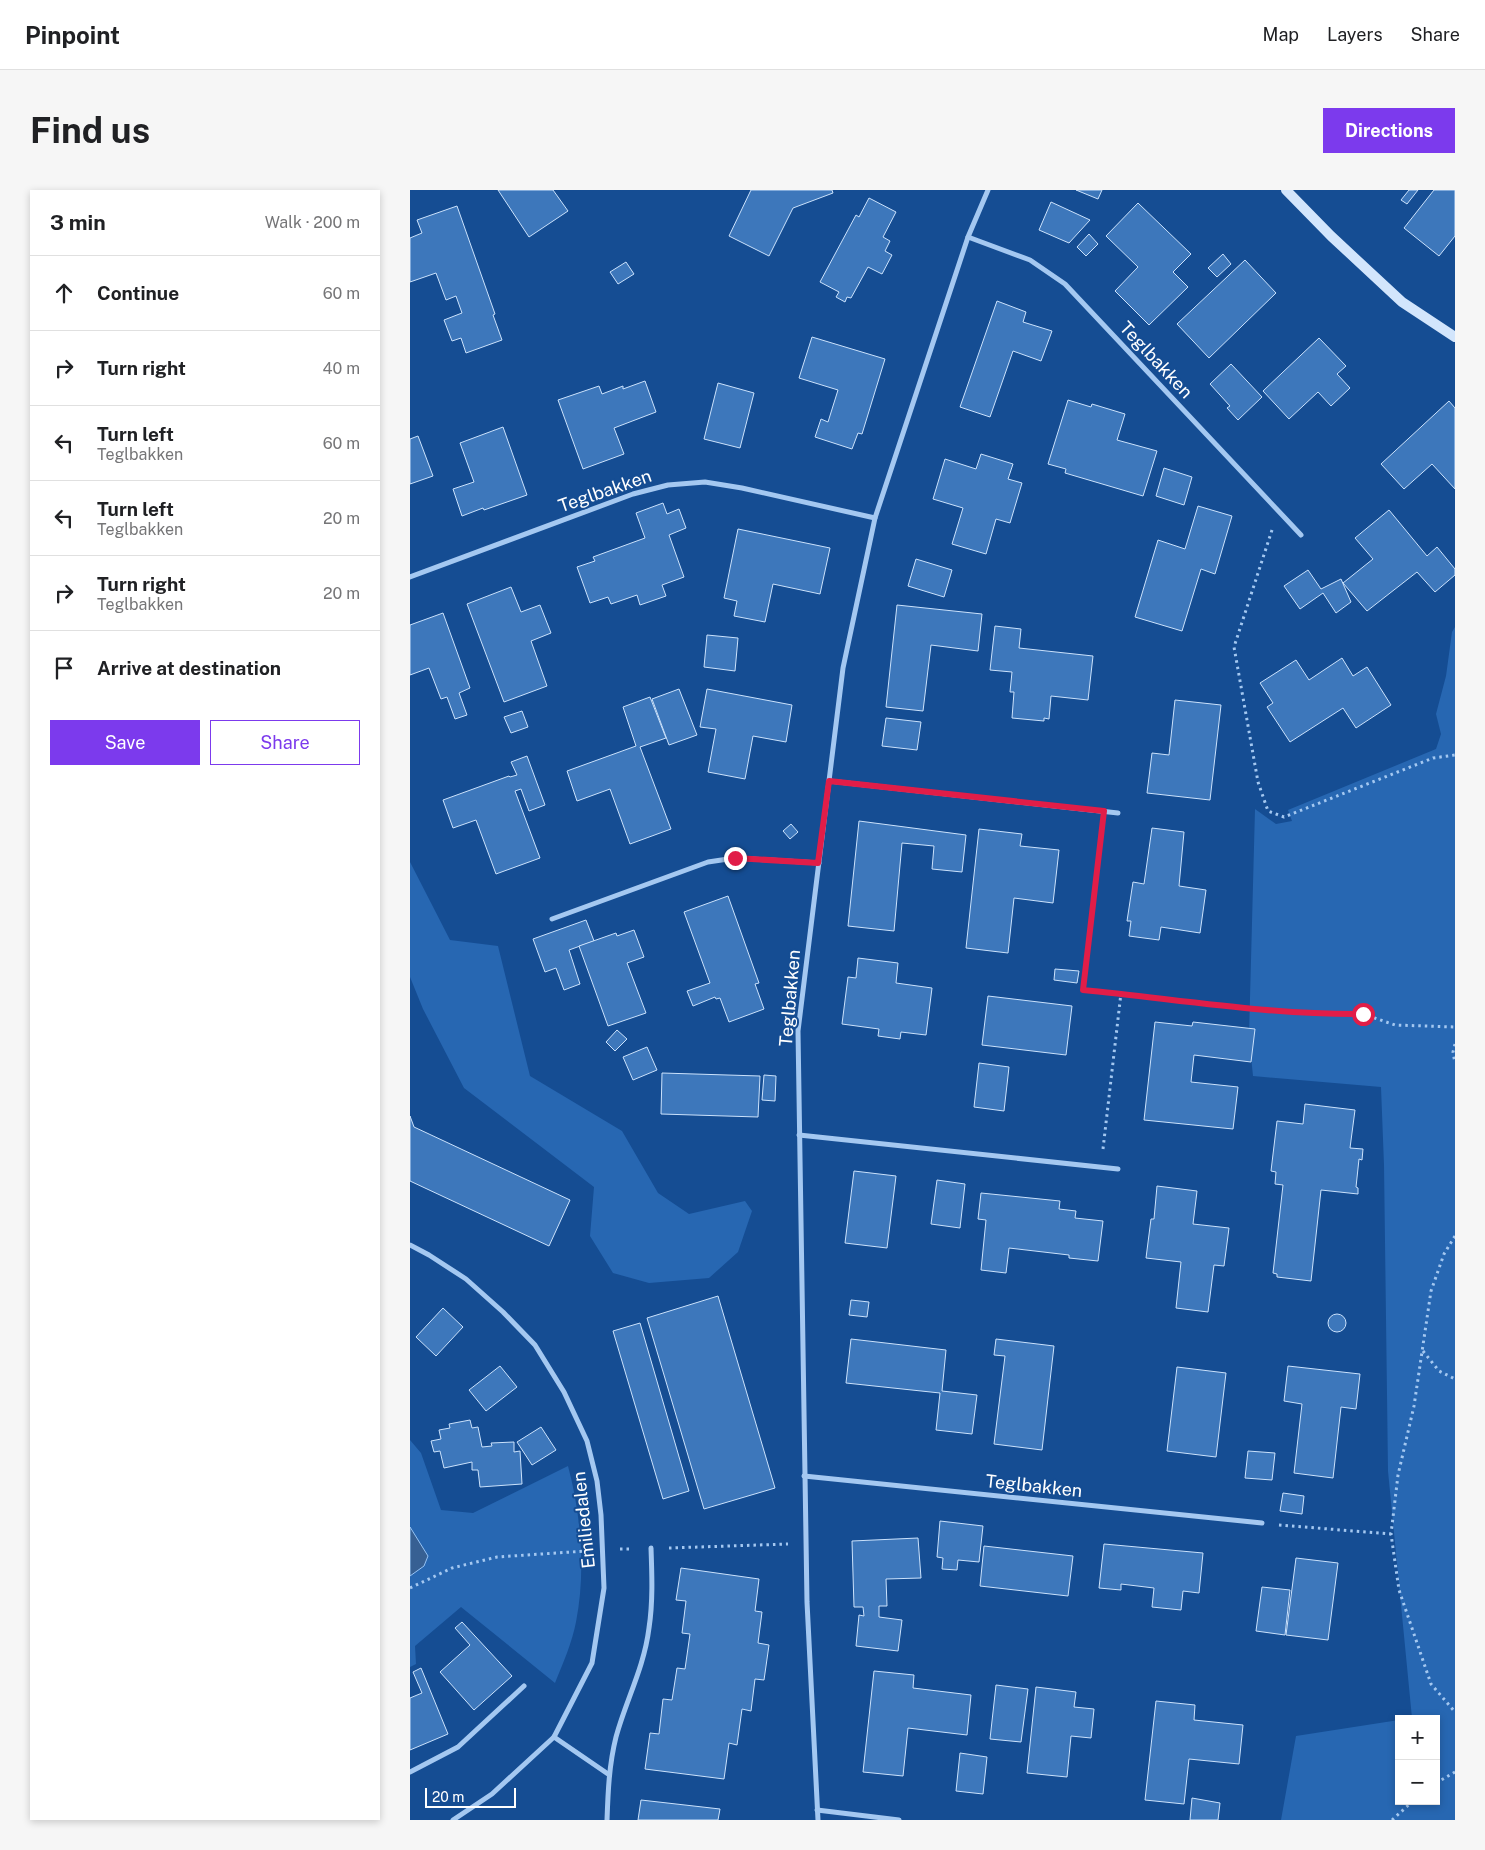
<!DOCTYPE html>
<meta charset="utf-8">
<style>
:root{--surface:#fff;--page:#f6f6f6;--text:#202124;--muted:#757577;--line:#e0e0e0;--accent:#7c3aed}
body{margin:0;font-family:"Public Sans",sans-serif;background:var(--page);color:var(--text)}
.controls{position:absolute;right:15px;bottom:15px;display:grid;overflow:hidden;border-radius:0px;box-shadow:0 2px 8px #0003}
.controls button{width:45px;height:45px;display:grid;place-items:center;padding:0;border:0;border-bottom:1px solid var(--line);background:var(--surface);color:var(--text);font:25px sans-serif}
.scale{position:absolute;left:15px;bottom:12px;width:91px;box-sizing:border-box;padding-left:5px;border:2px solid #fff;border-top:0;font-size:14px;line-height:18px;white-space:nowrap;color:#fff;-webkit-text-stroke:4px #154d93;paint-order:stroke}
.stop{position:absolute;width:15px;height:15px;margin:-11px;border:4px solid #e11d48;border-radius:50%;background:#fff}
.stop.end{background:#e11d48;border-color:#fff;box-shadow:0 1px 5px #0008}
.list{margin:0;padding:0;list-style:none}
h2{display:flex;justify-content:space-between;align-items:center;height:65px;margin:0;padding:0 20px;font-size:21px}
h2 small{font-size:16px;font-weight:400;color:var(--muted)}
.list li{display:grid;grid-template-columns:32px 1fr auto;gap:15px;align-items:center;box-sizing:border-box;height:75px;padding:0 20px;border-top:1px solid var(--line)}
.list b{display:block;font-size:19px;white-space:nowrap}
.list p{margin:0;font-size:16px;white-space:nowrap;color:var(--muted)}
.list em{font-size:16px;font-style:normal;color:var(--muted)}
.actions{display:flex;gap:10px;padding:15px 20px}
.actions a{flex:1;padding:11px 0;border:1px solid var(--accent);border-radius:0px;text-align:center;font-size:18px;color:var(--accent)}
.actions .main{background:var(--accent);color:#fff}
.icon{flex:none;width:28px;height:28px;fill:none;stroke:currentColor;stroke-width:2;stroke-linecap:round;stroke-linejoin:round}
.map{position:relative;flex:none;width:1045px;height:1630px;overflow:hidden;border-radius:0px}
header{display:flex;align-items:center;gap:30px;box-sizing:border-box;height:70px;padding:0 25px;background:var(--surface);border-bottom:1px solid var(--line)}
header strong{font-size:24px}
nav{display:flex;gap:28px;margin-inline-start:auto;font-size:18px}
.intro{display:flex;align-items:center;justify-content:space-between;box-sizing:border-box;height:120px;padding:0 30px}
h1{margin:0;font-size:35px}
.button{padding:12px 22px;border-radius:0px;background:var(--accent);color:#fff;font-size:18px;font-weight:700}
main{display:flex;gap:30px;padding:0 30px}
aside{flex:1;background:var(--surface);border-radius:0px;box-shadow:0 2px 8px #0003}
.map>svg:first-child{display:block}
.green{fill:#2767b2}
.water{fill:#376093;stroke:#96c3f4}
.building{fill:#3d77bb;stroke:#cbe2fc}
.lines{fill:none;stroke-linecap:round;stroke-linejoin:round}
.path{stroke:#a4c8f1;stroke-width:3;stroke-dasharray:2.5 4;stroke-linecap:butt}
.street{stroke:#a4c8f1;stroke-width:5}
.secondary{stroke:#d2e5fc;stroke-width:10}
.route{stroke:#e11d48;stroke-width:6}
.labels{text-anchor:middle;stroke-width:4;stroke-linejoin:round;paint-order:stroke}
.street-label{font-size:18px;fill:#fff;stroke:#154d93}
</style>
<header>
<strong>Pinpoint</strong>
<nav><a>Map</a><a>Layers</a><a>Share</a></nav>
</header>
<div class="intro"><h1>Find us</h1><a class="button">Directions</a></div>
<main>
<aside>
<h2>3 min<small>Walk · 200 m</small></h2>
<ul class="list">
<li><svg class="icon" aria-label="ahead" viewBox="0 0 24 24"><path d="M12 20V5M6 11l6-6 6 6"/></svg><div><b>Continue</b></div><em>60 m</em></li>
<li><svg class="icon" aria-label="right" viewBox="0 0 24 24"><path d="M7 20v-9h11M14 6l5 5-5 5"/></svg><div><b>Turn right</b></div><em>40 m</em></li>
<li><svg class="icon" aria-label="left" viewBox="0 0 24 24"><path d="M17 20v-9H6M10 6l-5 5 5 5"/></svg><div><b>Turn left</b><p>Teglbakken</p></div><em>60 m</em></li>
<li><svg class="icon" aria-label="left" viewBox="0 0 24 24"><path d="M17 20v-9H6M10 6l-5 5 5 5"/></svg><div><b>Turn left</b><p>Teglbakken</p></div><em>20 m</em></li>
<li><svg class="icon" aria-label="right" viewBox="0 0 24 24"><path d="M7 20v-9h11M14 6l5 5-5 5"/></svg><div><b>Turn right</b><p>Teglbakken</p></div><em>20 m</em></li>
<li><svg class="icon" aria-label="arrive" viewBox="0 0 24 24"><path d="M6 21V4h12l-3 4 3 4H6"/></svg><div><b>Arrive at destination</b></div></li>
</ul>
<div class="actions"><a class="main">Save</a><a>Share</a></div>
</aside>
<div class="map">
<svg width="1045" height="1630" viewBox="0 0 1045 1630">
<rect width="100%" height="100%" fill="#154d93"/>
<g class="green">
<polygon points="1045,437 1045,1630 871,1630 886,1546 989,1530 989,1611 1026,1611 1026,1529 998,1529 1002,1528 978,1281 974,975 971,897 843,886 839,846 845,619 866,634 882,631 878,620 1026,559 1031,544 1026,524 1036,486 1042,442"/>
<polygon points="0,672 40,750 88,756 120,886 212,941 248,1003 279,1024 335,1011 342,1021 328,1062 299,1088 239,1093 203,1083 180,1046 184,997 54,898 13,819 0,787"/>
<path d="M0,1250L11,1263L31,1320L63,1323L158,1276C171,1324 176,1382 166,1432C162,1453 153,1473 145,1493L51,1417L5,1456L6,1474L0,1477Z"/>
</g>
<polygon class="water" points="0,1337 18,1366 14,1376 0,1386"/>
<g class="building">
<polygon points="88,0 143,0 158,21 119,47"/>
<polygon points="341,0 422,0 423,3 383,18 359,66 319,46"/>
<polygon points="666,0 692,0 688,9"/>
<polygon points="999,0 1008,0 997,14 991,10"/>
<polygon points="1024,0 1045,0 1045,46 1029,66 994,38"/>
<polygon points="459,8 486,22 473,47 480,51 475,61 482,65 472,84 458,77 441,108 437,107 435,112 426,107 429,102 410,92 446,25 449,27"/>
<polygon points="641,12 680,30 659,53 629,40"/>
<polygon points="728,13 781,64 763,82 778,97 739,135 705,101 728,77 696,46"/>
<polygon points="47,16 85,124 83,125 92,150 56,163 51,148 42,151 34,130 52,123 46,106 36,110 26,83 0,92 0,48 12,43 7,30"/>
<polygon points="679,44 688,54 676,66 667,57"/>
<polygon points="813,64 821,74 807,87 798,78"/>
<polygon points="835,70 866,103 799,168 767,134"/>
<polygon points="216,72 224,84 208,94 200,82"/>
<polygon points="587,111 616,122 613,132 642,141 631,171 603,161 580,227 550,217"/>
<polygon points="402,147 475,169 452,244 448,243 442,259 405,247 411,229 418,232 428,200 389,188"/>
<polygon points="909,148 936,176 927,184 940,198 921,216 908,202 879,229 853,201"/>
<polygon points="821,174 852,207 828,230 817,218 820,216 800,194"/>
<polygon points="235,191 246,222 204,238 214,264 173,279 148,210 189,196 192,204 213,196 213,199"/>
<polygon points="308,193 344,203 330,258 294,249"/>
<polygon points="658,210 681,217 682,214 715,224 707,250 747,261 733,306 655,283 656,279 638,274"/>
<polygon points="1039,211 1045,218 1045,299 1022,274 994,299 971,274"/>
<polygon points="93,237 117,305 74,320 73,318 52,326 43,299 64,292 50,253"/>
<polygon points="8,246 23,286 0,294 0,249"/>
<polygon points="571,264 603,274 598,289 612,293 600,333 586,329 576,364 542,354 553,318 523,309 535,269 566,279"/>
<polygon points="754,278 782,287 774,315 746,306"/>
<polygon points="253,313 257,324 269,319 276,338 259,345 274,387 252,395 256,406 230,415 227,405 201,414 198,407 180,413 167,377 185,371 183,367 235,348 226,323"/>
<polygon points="788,316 822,326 805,384 791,379 772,441 725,427 748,350 775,359"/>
<polygon points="979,320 1017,366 1027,357 1045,379 1045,385 1025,402 1007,382 957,421 933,393 963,369 945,348"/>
<polygon points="328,339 420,358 410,404 363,394 355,432 324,426 327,411 314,408"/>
<polygon points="506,369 542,380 534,407 498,396"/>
<polygon points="898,380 911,399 931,389 941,412 926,423 913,403 890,419 874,396"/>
<polygon points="101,397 111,422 130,415 141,443 121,451 137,496 94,512 57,414"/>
<polygon points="487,415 572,424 568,461 521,455 513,521 476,517"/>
<polygon points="33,423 60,498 49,503 57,525 45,529 37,507 31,509 19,478 0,485 0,435"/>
<polygon points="585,436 611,439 609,458 683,466 678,510 641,506 639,529 634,528 634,531 602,528 604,502 600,502 602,482 580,480"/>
<polygon points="297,445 328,448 325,481 294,477"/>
<polygon points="932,468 943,486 957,477 981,515 946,538 933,518 880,552 857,517 863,513 850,493 886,470 899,490"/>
<polygon points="269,499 287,545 259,555 242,509"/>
<polygon points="297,499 382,515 376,552 343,546 335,589 298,582 306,539 290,537"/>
<polygon points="240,507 256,548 230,557 261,639 220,654 200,599 167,611 157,581 226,556 213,517"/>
<polygon points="765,510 811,515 800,610 737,603 742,563 759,565"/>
<polygon points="112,521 118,537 101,543 94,527"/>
<polygon points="476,528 511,532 507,560 472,556"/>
<polygon points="117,566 135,615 119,621 111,599 105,601 130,668 86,684 66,630 43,638 33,610 99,586 100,587 107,585 101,572"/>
<polygon points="449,631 556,645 552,682 522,679 524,656 492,653 484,741 438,736"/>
<polygon points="381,634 388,642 380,649 373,641"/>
<polygon points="742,638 774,642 769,696 796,700 790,743 751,737 749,750 719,746 721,731 717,731 723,692 734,694"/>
<polygon points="569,639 612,644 610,656 649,660 643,713 604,708 598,763 556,758"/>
<polygon points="318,706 349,793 345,794 354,819 319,832 310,808 306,809 305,807 283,816 277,801 300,793 274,722"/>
<polygon points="176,730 184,751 159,760 170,794 154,800 146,778 135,782 123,749"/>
<polygon points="224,740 234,767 217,773 236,823 198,836 169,756 206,743 207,746"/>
<polygon points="448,768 488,773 486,793 522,798 516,845 491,842 490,849 468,846 469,839 432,834 438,787 446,788"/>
<polygon points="645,779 669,781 667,793 644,790"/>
<polygon points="578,806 662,816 656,865 572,855"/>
<polygon points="745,832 782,836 783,832 845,839 841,872 784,865 781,892 828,897 823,939 734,930"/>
<polygon points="207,840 217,849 205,861 196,852"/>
<polygon points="237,857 247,880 223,890 213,867"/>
<polygon points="569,873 599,877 594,921 564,917"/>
<polygon points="252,883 350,886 348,927 251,924"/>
<polygon points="354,885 366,886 365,911 352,910"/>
<polygon points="895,914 945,920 940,958 953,959 952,970 949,969 946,997 948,998 948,1004 911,1000 901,1091 867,1087 867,1084 863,1083 873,995 865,994 866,982 861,981 867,931 893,934"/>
<polygon points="0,926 4,937 160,1010 139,1056 0,991"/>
<polygon points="444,981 486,986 477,1058 435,1053"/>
<polygon points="527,990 555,994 550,1038 521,1034"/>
<polygon points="747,996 787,1001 783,1034 819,1038 814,1076 804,1075 798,1122 766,1118 771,1072 736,1068 741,1029 744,1029"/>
<polygon points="571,1003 650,1011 649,1019 666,1021 665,1028 693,1031 688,1071 659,1068 659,1065 599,1058 596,1083 571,1080 576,1030 568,1029"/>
<polygon points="308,1106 365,1298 294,1319 237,1128"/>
<polygon points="441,1110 459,1112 457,1127 439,1125"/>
<polygon points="33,1118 53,1137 26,1166 6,1147"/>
<circle cx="927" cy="1133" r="9"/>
<polygon points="230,1133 279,1301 253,1309 203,1141"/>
<polygon points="441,1149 536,1160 532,1201 567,1205 562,1244 526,1240 530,1203 436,1193"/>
<polygon points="586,1149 644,1156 632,1260 584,1254 595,1166 584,1165"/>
<polygon points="90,1176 107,1197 76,1221 59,1200"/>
<polygon points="878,1176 950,1184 946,1219 931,1217 923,1288 884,1283 892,1214 874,1211"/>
<polygon points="767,1177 816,1183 806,1267 757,1261"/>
<polygon points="60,1230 62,1238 68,1237 72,1257 82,1256 81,1253 104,1252 104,1262 110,1261 112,1294 70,1297 68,1280 62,1280 62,1272 34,1278 30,1261 24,1262 21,1251 31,1249 29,1240 40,1238 39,1234"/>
<polygon points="131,1237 146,1260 122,1275 107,1252"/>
<polygon points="838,1261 865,1263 862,1290 835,1288"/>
<polygon points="873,1303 894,1306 892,1324 870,1321"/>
<polygon points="530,1331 573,1336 569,1372 548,1370 547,1380 532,1379 533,1368 527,1367"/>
<polygon points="508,1348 511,1388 476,1389 477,1416 469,1416 469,1427 492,1430 488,1461 446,1456 449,1425 454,1426 453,1417 444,1417 442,1351"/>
<polygon points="694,1354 793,1363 789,1403 773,1401 771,1420 742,1417 744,1398 711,1394 711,1400 689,1398"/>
<polygon points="574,1356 663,1366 658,1406 570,1396"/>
<polygon points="886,1368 928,1373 918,1450 876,1445"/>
<polygon points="271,1378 349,1389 345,1421 352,1422 348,1453 359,1455 354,1490 345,1489 341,1521 332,1519 327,1555 319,1553 314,1589 235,1579 240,1543 249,1544 253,1509 262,1510 267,1478 275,1479 280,1444 272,1443 276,1411 266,1410"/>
<polygon points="852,1397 880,1400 875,1445 846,1441"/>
<polygon points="52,1432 102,1486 64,1520 30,1482 60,1455 45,1438"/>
<polygon points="11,1478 38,1544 0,1560 0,1508 12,1503 3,1482"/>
<polygon points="464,1481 504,1485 503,1498 561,1505 557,1545 498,1538 493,1586 453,1582"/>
<polygon points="586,1495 618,1499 611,1552 580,1549"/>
<polygon points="626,1497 666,1502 664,1517 684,1519 681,1548 661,1546 657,1587 617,1583"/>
<polygon points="746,1511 785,1515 784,1530 833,1535 829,1574 779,1569 774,1614 735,1610"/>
<polygon points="550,1563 577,1567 573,1604 546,1601"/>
<polygon points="782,1608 810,1613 808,1630 780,1630"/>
<polygon points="231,1610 310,1619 308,1630 228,1630"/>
</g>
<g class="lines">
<g class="path">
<polyline points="862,340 824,457 848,592 858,621 874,627 1023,568 1045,565"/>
<polyline points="692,639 673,800 840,819 909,824 953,824 985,835 1045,837"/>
<polyline points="1045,854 1043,862 1045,873"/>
<polyline points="693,959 711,803"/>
<polyline points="1045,1046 1034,1064 1021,1101 1004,1216 988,1285 981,1344 989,1400 1021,1494 1045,1522"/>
<polyline points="1013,1161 1029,1181 1045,1189"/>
<polyline points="869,1335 981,1344"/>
<polyline points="259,1358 378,1354"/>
<polyline points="210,1359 223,1359"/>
<polyline points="0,1398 42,1378 87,1367 176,1361"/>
<polyline points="1026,1593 1045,1582"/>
<polyline points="982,1630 1003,1611"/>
</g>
<g class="street">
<polyline points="558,47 620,70 655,94 891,345"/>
<polyline points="0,387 223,304 258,295 295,292 332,298 465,328"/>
<polyline points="419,591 708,623"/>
<polyline points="142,729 298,672 325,668 409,673"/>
<polyline points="389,945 708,979"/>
<polyline points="0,1055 19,1065 56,1089 93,1122 125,1155 154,1202 177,1251 187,1291 191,1325 194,1398 182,1473 144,1547 82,1604 43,1630"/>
<polyline points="394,1286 852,1333"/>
<polyline points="144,1547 198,1584"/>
<polyline points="0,1582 48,1557 114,1496"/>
<polyline points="407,1620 489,1630"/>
<path d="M197,1630C198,1602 199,1575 206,1547C216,1510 234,1478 239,1438C243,1412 242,1385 241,1358"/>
<polyline points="408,1630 397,1412 388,841 433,478 465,328 558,47 578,0"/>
</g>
<polyline class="secondary" points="876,0 921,46 992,112 1045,147"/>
</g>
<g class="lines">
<path class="route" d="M325,668L408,673L419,591L694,621L673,800C766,809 859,825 953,824"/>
</g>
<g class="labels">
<g class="street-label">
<text transform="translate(746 170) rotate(47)" y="6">Teglbakken</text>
<text transform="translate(195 301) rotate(-19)" y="6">Teglbakken</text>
<text transform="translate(380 808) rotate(-85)" y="6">Teglbakken</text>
<text transform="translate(624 1296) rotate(6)" y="6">Teglbakken</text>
<text transform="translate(174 1330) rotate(-96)" y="6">Emiliedalen</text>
</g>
</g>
</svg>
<div class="controls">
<button>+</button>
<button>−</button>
</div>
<div class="scale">20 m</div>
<div class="stop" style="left:953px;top:824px"></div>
<div class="stop end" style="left:325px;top:668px"></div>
</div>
</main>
